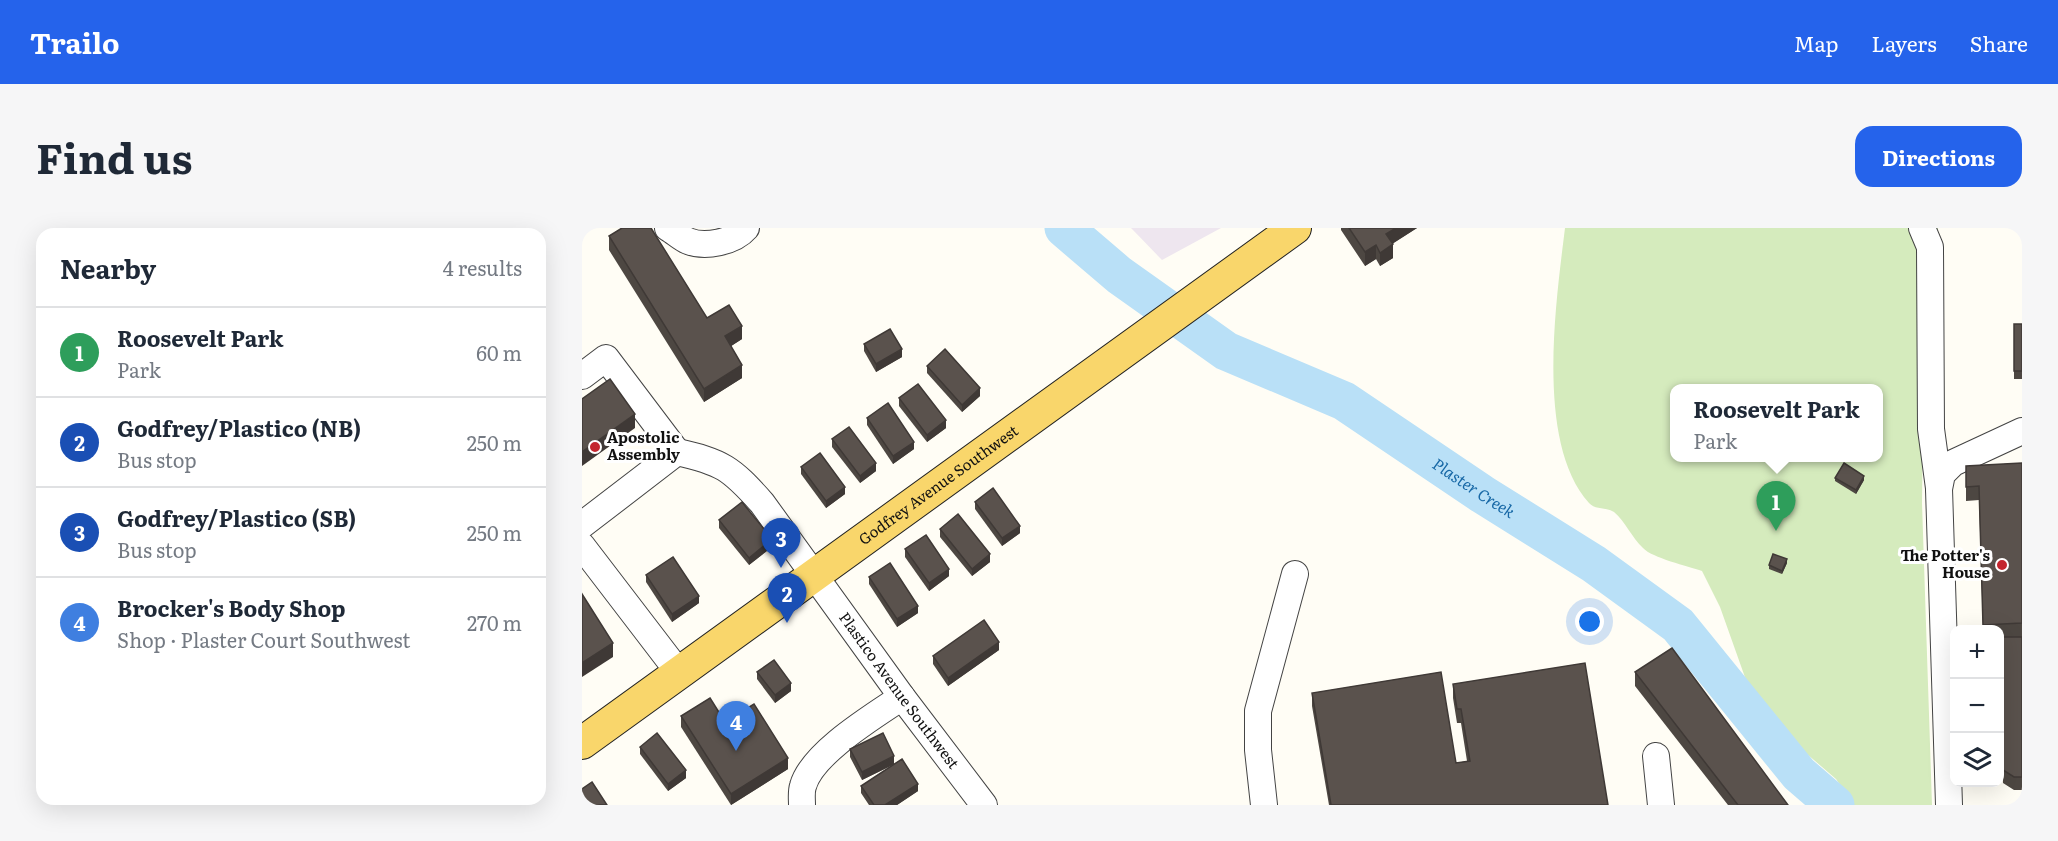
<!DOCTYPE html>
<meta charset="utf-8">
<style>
:root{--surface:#fff;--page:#f6f6f7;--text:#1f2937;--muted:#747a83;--line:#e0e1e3;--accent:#2563eb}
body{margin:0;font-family:Literata,serif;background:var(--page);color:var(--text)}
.controls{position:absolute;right:18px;bottom:18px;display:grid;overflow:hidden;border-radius:12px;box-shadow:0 6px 24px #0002}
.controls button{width:54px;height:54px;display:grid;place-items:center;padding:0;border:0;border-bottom:2px solid var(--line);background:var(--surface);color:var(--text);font:30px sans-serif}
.you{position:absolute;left:1008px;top:394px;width:21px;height:21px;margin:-15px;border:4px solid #fff;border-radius:50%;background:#1a73e8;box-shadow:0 0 0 9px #1a73e833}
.badge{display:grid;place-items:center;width:39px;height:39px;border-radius:50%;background:var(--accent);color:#fff;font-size:20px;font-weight:700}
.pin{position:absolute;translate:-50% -50px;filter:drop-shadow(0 2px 3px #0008)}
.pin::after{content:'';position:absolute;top:32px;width:21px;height:18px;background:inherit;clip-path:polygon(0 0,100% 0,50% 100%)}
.popup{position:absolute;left:1088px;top:156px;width:213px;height:78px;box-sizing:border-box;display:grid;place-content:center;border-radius:12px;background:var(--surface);filter:drop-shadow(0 2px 4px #0005);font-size:20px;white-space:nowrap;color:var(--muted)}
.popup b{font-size:22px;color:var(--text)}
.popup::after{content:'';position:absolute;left:50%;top:100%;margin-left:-12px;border:12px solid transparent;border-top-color:var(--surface)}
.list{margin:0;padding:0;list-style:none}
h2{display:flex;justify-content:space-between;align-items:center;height:78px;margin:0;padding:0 24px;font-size:26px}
h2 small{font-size:20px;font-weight:400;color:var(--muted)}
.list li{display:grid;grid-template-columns:39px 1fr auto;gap:18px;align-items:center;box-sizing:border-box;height:90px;padding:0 24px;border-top:2px solid var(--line)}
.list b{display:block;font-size:22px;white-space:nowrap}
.list p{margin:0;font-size:20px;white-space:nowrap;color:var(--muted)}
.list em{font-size:20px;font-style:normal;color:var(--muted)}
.icon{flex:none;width:33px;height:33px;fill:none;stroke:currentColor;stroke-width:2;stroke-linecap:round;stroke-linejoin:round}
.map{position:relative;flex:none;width:1440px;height:577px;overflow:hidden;border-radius:18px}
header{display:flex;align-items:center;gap:36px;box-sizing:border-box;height:84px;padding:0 30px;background:var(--accent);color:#fff}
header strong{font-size:28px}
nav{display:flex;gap:33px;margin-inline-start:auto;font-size:21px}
.intro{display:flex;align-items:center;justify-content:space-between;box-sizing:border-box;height:144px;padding:0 36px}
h1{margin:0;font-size:42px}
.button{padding:15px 27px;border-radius:18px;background:var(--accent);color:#fff;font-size:21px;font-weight:700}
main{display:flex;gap:36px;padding:0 36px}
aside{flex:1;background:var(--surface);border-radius:18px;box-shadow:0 6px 24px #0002}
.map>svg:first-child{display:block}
.industrial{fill:#eee6ef}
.green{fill:#d5ebbd;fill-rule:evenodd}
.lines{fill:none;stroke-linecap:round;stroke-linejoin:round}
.river{stroke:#b9e0f7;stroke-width:39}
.minor-casing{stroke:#444;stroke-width:28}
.major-casing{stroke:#222;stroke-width:34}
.minor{stroke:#fff;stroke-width:26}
.major{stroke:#f9d66b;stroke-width:32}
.wall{fill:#4d4742}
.shaded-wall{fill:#3f3936}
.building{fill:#5a524d;stroke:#3f3936;stroke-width:1.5}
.poi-dot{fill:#c4262e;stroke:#fff;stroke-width:2}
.labels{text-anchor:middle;stroke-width:6;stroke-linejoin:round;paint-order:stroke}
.poi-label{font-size:15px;font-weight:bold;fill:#111;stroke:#fff;text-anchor:start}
.street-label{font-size:15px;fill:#111;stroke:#fff}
.water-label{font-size:16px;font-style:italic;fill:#1768a6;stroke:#fff}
</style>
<header>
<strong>Trailo</strong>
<nav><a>Map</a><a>Layers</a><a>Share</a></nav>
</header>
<div class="intro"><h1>Find us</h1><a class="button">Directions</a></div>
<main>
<aside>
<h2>Nearby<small>4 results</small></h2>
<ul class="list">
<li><span class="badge" style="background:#2e9e5b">1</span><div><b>Roosevelt Park</b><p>Park</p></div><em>60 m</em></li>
<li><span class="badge" style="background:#1a4fb4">2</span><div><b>Godfrey/Plastico (NB)</b><p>Bus stop</p></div><em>250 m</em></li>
<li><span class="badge" style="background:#1a4fb4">3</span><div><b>Godfrey/Plastico (SB)</b><p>Bus stop</p></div><em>250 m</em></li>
<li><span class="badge" style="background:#3f7fe0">4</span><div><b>Brocker's Body Shop</b><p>Shop · Plaster Court Southwest</p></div><em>270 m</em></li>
</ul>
</aside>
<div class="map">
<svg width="1440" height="577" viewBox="0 0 1440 577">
<rect width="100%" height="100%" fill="#fffdf5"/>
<polygon class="industrial" points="549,0 639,0 580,32"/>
<path class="green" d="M983,0H1356L1353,129L1341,187L1340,275L1350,577H1272L1254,551L1175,483L1138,379L1120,343C1106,338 1070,330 1061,320C1050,310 1043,293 1032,284C1024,279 1013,282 1007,275C953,215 974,74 983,0ZM1092,160H1296V230H1092Z"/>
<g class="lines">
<path class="river" id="s1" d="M482,0L537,47L644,123L762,173L900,266L1012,336L1096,397L1217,546L1253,577"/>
<g class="minor-casing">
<g id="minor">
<path d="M86,0C93,4 99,10 106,13C123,20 152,14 164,0"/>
<polyline points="1340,0 1348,19 1349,201 1357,260"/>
<polyline points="0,148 24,130 95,224 0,297"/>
<path id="s2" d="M95,224C140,234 149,240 180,275L320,469L402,577"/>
<polyline points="0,318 98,446"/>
<polyline points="1074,528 1079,577"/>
<path d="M220,577C220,571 219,564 221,558C230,525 292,488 320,469"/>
<polyline points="682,577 676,522 676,483 713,346"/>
<polyline points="1367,577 1357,261 1360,246 1371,235 1440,203"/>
</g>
</g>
<g class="major-casing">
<g id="major">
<path id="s3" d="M0,515L713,0"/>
</g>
</g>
<use href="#minor" class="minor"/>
<use href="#major" class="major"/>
</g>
<g class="wall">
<polygon points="759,0 835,0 811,15 811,30 798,38 794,31 783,38 759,2"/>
<polygon points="27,8 125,90 160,111 149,118 160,150 122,174 27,22"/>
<rect x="1432" y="96" width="8" height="55"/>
<polygon points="282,116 320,129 294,144 282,123"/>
<polygon points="345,138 398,168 380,184 345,145"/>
<polygon points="317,170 364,200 345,214 317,178"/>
<polygon points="285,190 332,221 311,236 285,197"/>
<polygon points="250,211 294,243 278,255 250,219"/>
<polygon points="1440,235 1440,562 1432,562 1421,555 1419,485 1418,486 1418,402 1401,402 1397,272 1384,273 1384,238"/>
<polygon points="219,239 263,266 244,280 219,246"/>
<polygon points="1253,250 1282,252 1274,266 1253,253"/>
<polygon points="393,274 438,305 420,318 393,281"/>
<polygon points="137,292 190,319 167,337 137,300"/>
<polygon points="358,301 408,334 390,348 358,309"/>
<polygon points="323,321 367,348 347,363 323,329"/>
<polygon points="1205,335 1200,346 1187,341 1187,337"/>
<polygon points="64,347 117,375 90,394 64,354"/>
<polygon points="287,349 336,385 315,399 287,356"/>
<polygon points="417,422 366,458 351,436 351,428"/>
<polygon points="175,444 209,463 193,475 175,451"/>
<polygon points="1053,444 1206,577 1146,577 1053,458"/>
<polygon points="871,456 1026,577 747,577 730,478 730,465 874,535 885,533 879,495 875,495 871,470"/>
<polygon points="99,488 143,494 206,541 149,577 99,499"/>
<polygon points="58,519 104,550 86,563 58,526"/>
<polygon points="268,521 312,536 336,563 315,577 287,577 279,565 279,558 311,537 280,552 268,529"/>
</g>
<g class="shaded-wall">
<polygon points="814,0 835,0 804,20 804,6"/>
<polygon points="811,16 811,30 798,38 798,25"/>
<polygon points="794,17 794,31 783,38 783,24"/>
<polygon points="160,98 160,111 143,122 143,108"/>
<polygon points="320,121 320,129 294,144 294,136"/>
<polygon points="160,137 160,150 122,174 122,161"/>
<polygon points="398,160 398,168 380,184 380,177"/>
<polygon points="53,186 53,200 0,238 0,224"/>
<polygon points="364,192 364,200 345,214 345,207"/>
<polygon points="332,214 332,221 311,236 311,228"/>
<polygon points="294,235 294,243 278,255 278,248"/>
<polygon points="1282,248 1282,252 1274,266 1274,262"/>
<polygon points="263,259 263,266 244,280 244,273"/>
<polygon points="438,298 438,305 420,318 420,310"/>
<polygon points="190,311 190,319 167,337 167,330"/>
<polygon points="408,326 408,334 390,348 390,341"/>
<polygon points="1205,331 1205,335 1200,346 1200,343"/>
<polygon points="367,341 367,348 347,363 347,355"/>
<polygon points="117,368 117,375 90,394 90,386"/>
<polygon points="336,378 336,385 315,399 315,391"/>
<polygon points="417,414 417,422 366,458 366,450"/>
<polygon points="31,415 31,429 0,449 0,435"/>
<polygon points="209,455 209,463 193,475 193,467"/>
<polygon points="312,528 312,536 280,552 280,544"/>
<polygon points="206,530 206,541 149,577 149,566"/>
<polygon points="104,542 104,550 86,563 86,556"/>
<polygon points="336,556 336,563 315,577 303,577"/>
</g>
<g class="building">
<polygon points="40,0 69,0 125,90 147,77 160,98 143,108 160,137 122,161 27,8"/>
<polygon points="767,0 814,0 804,6 811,16 798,25 794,17 783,24"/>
<rect x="1432" y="96" width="8" height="47"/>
<polygon points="308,101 320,121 294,136 282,116"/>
<polygon points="363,121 398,160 380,177 345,138"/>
<polygon points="28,151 53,186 0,224 0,171"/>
<polygon points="336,156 364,192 345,207 317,170"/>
<polygon points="306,175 332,214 311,228 285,190"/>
<polygon points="267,199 294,235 278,248 250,211"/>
<polygon points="238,225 263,259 244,273 219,239"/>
<polygon points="1262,235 1282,248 1274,262 1253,250"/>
<polygon points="1440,235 1440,395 1401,397 1397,258 1384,259 1384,238"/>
<polygon points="411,260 438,298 420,310 393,274"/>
<polygon points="160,274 190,311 167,330 137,292"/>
<polygon points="376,286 408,326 390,341 358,301"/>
<polygon points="344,307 367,341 347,355 323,321"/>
<polygon points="1191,326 1205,331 1200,343 1187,337"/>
<polygon points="91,329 117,368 90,386 64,347"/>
<polygon points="308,335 336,378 315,391 287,349"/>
<polygon points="0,366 31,415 0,435"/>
<polygon points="402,392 417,414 366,450 351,428"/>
<polygon points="1418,409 1440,409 1440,549 1432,549 1421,542 1419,472 1418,472"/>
<polygon points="1090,420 1206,577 1156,577 1053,444"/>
<polygon points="192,432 209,455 193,467 175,444"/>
<polygon points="1003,435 1026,577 749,577 730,465 859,444 874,535 888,533 879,481 875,481 871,456"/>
<polygon points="128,470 143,494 172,476 206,530 149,566 99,488"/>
<polygon points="75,505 104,542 86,556 58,519"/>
<polygon points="301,505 312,528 280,544 268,521"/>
<polygon points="320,531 336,556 303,577 292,577 279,558"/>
<polygon points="10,554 25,577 0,577 0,561"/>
</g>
<g class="poi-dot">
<circle cx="13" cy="219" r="6"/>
<circle cx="1420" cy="337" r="6"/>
</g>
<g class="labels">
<g class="poi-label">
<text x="25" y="215">Apostolic<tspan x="25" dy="17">Assembly</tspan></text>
<text x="1408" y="333" text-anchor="end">The Potter's<tspan x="1408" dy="17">House</tspan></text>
</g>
<g class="street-label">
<text dy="5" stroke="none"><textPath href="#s3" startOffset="440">Godfrey Avenue Southwest</textPath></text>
<text dy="5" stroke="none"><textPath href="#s2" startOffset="334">Plastico Avenue Southwest</textPath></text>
</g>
<g class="water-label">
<text dy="6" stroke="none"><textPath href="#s1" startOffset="488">Plaster Creek</textPath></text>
</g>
</g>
</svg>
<div class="controls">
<button>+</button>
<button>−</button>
<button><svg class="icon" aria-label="layers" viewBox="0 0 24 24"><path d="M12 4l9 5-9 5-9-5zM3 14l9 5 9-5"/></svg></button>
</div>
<div class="you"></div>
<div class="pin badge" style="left:1194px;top:303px;background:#2e9e5b">1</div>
<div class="popup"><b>Roosevelt Park</b>Park</div>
<div class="pin badge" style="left:205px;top:395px;background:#1a4fb4">2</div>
<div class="pin badge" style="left:199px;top:340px;background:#1a4fb4">3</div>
<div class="pin badge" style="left:154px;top:523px;background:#3f7fe0">4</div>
</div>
</main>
